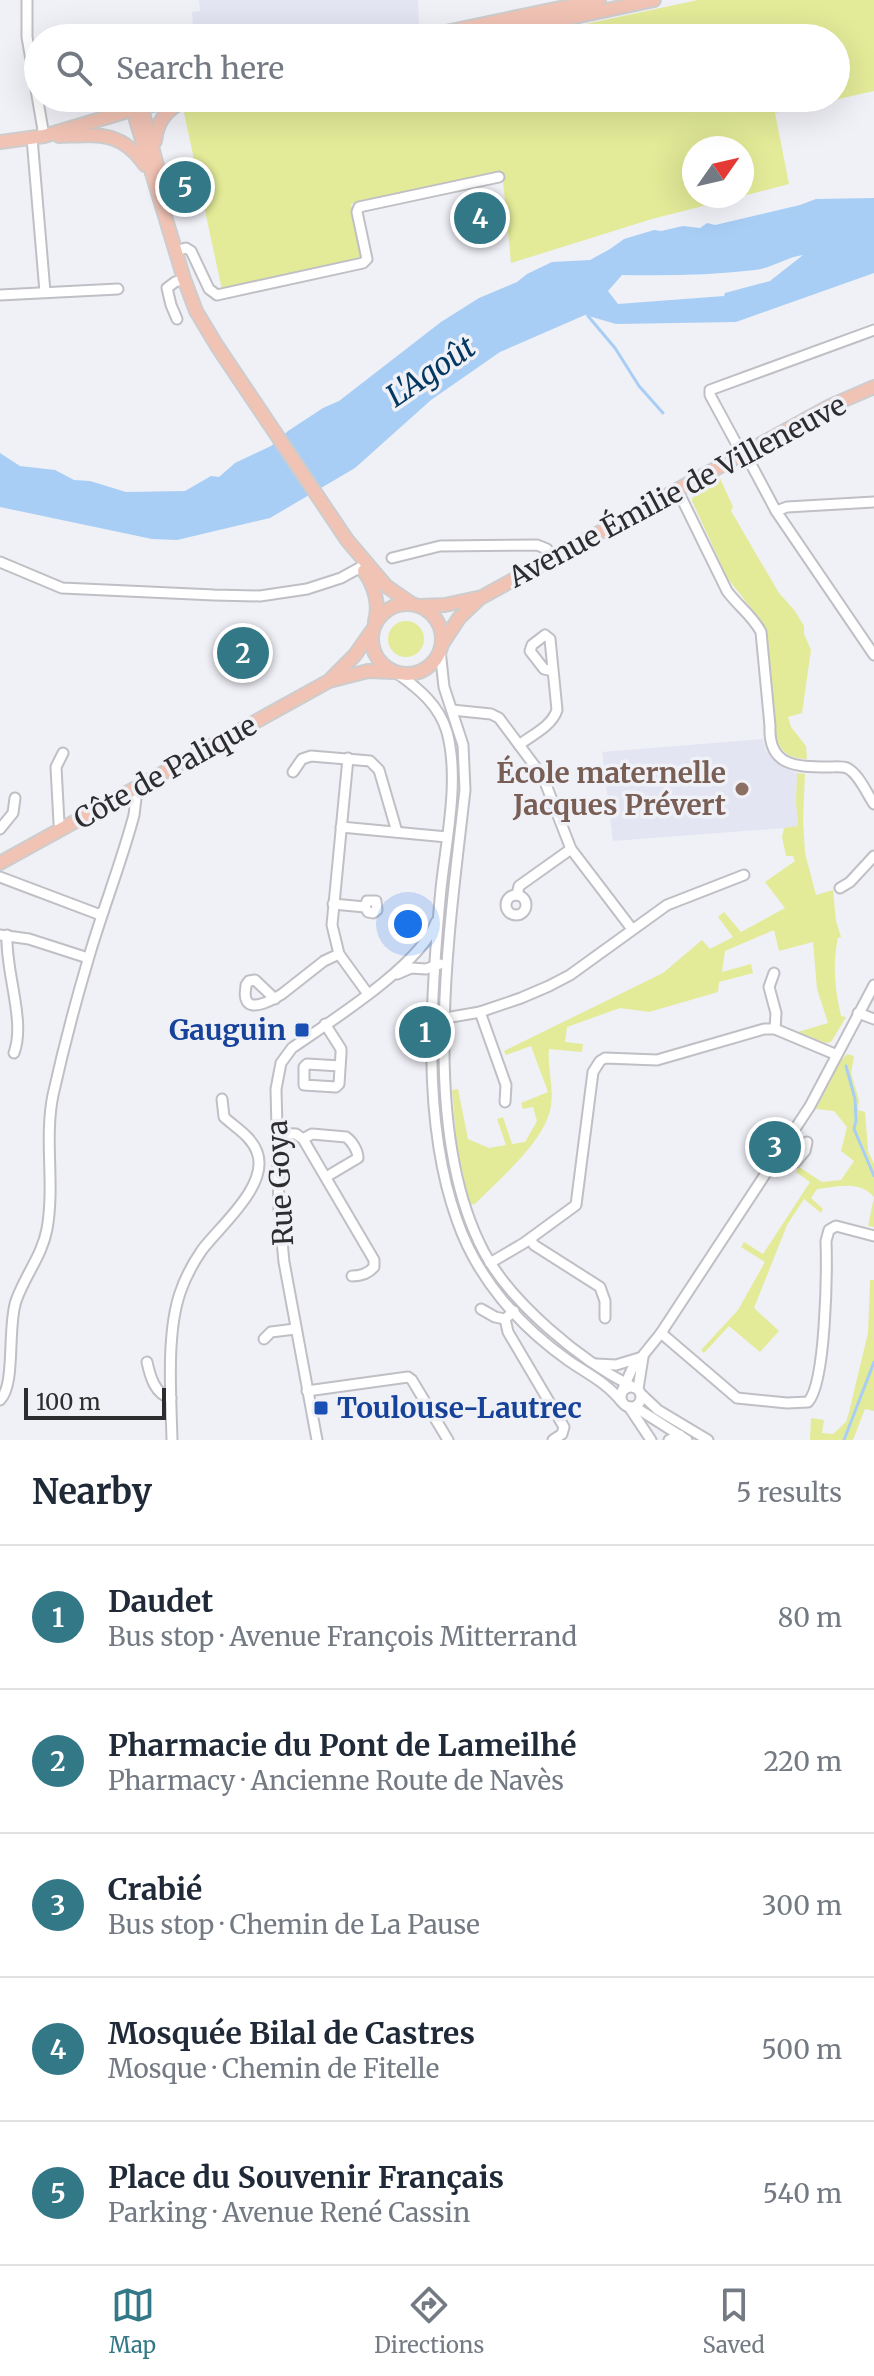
<!DOCTYPE html>
<meta charset="utf-8">
<style>
:root{--surface:#fff;--page:#f6f6f7;--text:#1f2937;--muted:#747a83;--line:#e0e1e3;--accent:#337886}
body{margin:0;font-family:Merriweather,serif;background:var(--page);color:var(--text)}
.compass{position:absolute;left:682px;top:136px;width:72px;height:72px;border-radius:50%;background:var(--surface);box-shadow:0 8px 32px #0002;rotate:56deg}
.scale{position:absolute;left:24px;bottom:20px;width:142px;box-sizing:border-box;padding-left:8px;border:4px solid #2d2d2f;border-top:0;font-size:22px;line-height:28px;white-space:nowrap;color:#2d2d2f;-webkit-text-stroke:6px #f0f0f7;paint-order:stroke}
.you{position:absolute;left:408px;top:924px;width:28px;height:28px;margin:-20px;border:6px solid #fff;border-radius:50%;background:#1a73e8;box-shadow:0 0 0 12px #1a73e833}
.badge{display:grid;place-items:center;width:52px;height:52px;border-radius:50%;background:var(--accent);color:#fff;font-size:26px;font-weight:700}
.pin{position:absolute;translate:-50% -50%;border:4px solid #fff;box-shadow:0 2px 8px #0006}
.list{margin:0;padding:0;list-style:none}
h2{display:flex;justify-content:space-between;align-items:center;height:104px;margin:0;padding:0 32px;font-size:34px}
h2 small{font-size:26px;font-weight:400;color:var(--muted)}
.list li{display:grid;grid-template-columns:52px 1fr auto;gap:24px;align-items:center;box-sizing:border-box;height:144px;padding:0 32px;border-top:2px solid var(--line)}
.list b{display:block;font-size:30px;white-space:nowrap}
.list p{margin:0;font-size:26px;white-space:nowrap;color:var(--muted)}
.list em{font-size:26px;font-style:normal;color:var(--muted)}
.icon{flex:none;width:44px;height:44px;fill:none;stroke:currentColor;stroke-width:2;stroke-linecap:round;stroke-linejoin:round}
.map{position:relative;flex:none;width:874px;height:1440px;overflow:hidden}
.search{position:absolute;background:var(--surface);box-shadow:0 8px 32px #0002;left:24px;right:24px;top:24px;height:88px;display:flex;align-items:center;gap:20px;box-sizing:border-box;padding:0 28px;border-radius:44px;color:var(--muted);font-size:30px}
.sheet{height:824px;background:var(--surface)}
nav{display:flex;justify-content:space-around;align-items:center;box-sizing:border-box;height:112px;border-top:2px solid var(--line);background:var(--surface);font-size:22px;color:var(--muted)}
nav a{display:grid;justify-items:center;gap:4px}
nav .on{color:var(--accent)}
.map>svg:first-child{display:block}
.built{fill:#e4e5f3}
.green{fill:#e3eb98;fill-rule:evenodd}
.water{fill:#a8cef5;fill-rule:evenodd}
.lines{fill:none;stroke-linecap:round;stroke-linejoin:round}
.stream{stroke:#a8cef5;stroke-width:3}
.minor-casing{stroke:#bfbfc5;stroke-width:13}
.major-casing{stroke:#cdcdcd;stroke-width:16}
.minor{stroke:#fff;stroke-width:9}
.major{stroke:#f1c3b5;stroke-width:12}
.education-dot{fill:#8d6e63;stroke:#f0f0f7;stroke-width:3}
.transit-dot{fill:#1a4fb4;stroke:#f0f0f7;stroke-width:3}
.labels{text-anchor:middle;stroke-width:7;stroke-linejoin:round;paint-order:stroke}
.street-label{font-size:28px;fill:#2d2d2f;stroke:#f0f0f7}
.education-label{font-size:28px;font-weight:bold;fill:#785e54;stroke:#f0f0f7;text-anchor:end}
.transit-label{font-size:28px;font-weight:bold;fill:#164399;stroke:#f0f0f7;text-anchor:end}
.water-label{font-size:30px;font-style:italic;fill:#053860;stroke:#f0f0f7}
</style>
<div class="map">
<svg width="874" height="1440" viewBox="0 0 874 1440">
<rect width="100%" height="100%" fill="#f0f0f7"/>
<g class="built">
<polygon points="199,0 418,0 419,26 359,38 194,38 192,12 200,11"/>
<polygon points="763,739 765,749 773,760 781,766 797,773 796,803 798,827 613,841 602,752"/>
</g>
<g class="green">
<path d="M698,0H874V91L775,113L789,184L652,219L511,263L502,171L351,204L363,259L222,290L183,108L231,98H836V38H520ZM694,148H742V196H694Z"/>
<path d="M719,476L733,507L731,511L779,593L795,611L804,626V634L811,650L802,713L788,717L791,727L806,746L807,759C790,758 782,754 776,738L767,634L760,619L728,579L692,501L694,490Z"/>
<circle cx="406" cy="639" r="18"/>
<path d="M797,773L805,774L803,819L805,853L816,895L833,890L836,921L841,937L838,938C832,965 835,990 841,1016L846,1017L831,1042L826,1043L798,1032L828,1023L817,989L813,942L779,951L774,930L725,951L722,972L751,964L753,973L719,982L718,992L649,1012L620,1008L567,1027L565,1042L583,1044L582,1052L549,1049C547,1068 554,1086 551,1105C547,1140 499,1179 475,1204L470,1205L457,1147L452,1090L458,1089L468,1139L489,1148L506,1145L497,1119L503,1117L512,1144L525,1142L537,1121L533,1107L523,1109L521,1103L548,1092L531,1046L506,1055L504,1051L663,973L702,940L710,949L733,937L718,917L724,912L741,932L785,908L765,882L795,861L793,856H786L782,837L784,828L798,826L796,803Z"/>
<path d="M847,1054L854,1056L851,1073L859,1100L858,1110L865,1112L868,1151L874,1164V1227L868,1226L874,1197C859,1180 838,1187 817,1189L811,1198L823,1209L821,1213L804,1199L787,1225L754,1308L779,1331L760,1352L729,1326L704,1353L701,1350L738,1310L765,1262L741,1247L744,1242L763,1254L810,1182L796,1172L799,1167L822,1182L841,1180L854,1161L841,1151L847,1127L834,1111L816,1109L840,1062Z"/>
<polygon points="870,1280 874,1280 874,1411 865,1409 853,1440 810,1440 811,1418 824,1420 822,1433 833,1434 846,1422 849,1412 868,1333"/>
</g>
<path class="water" d="M874,198V273L736,322L616,324L585,315L500,352L431,400L355,468L270,518L177,540L152,539L0,507V453L20,466L55,470L74,480L90,481L126,492L185,491L211,476L219,477L235,463L271,446L288,431L323,408L339,401L441,322L479,298L517,282L527,274L552,262L590,260L610,249L624,239L654,230L661,231L683,226L700,228L707,223L715,225L800,205L816,199ZM803,255L770,281L725,293L724,296L618,304L608,291L622,275C666,276 711,275 755,270C772,268 787,257 803,255Z"/>
<g class="lines">
<g class="stream">
<polyline points="588,316 615,348 639,386 663,413"/>
<polyline points="846,1066 855,1099 856,1121 854,1129 874,1176"/>
<polyline points="844,1440 874,1362"/>
</g>
<g class="minor-casing">
<g id="minor">
<polyline points="27,0 27,37 44,136"/>
<polyline points="32,138 45,292"/>
<polyline points="175,251 186,248 191,251 209,289 217,295 363,263 367,259 357,212 359,207 499,177"/>
<polyline points="0,295 118,289"/>
<polyline points="177,319 171,305 167,288 175,282 184,279"/>
<polyline points="745,453 776,511 874,655"/>
<polyline points="742,454 710,395 710,390 874,330"/>
<path d="M677,489L727,591C738,606 752,615 761,632L770,726C768,766 796,767 828,767C834,767 841,766 847,768C859,774 867,794 874,804"/>
<polyline points="776,511 787,507 874,502"/>
<polyline points="392,558 440,546 537,545 547,549 553,558"/>
<polyline points="0,562 62,588 214,595 260,596 307,589 341,578 361,567"/>
<path d="M440,650L444,687L463,745L465,790C450,925 418,1128 484,1252C512,1304 580,1360 631,1386"/>
<path d="M397,673C419,689 439,705 447,732C460,780 446,840 441,889C431,994 421,1120 457,1220C477,1278 519,1326 569,1361C588,1374 607,1383 621,1401"/>
<polyline points="452,710 491,714 499,718 543,777 571,849 632,929"/>
<path d="M519,745C532,735 552,726 557,710L550,639L545,635L532,645L530,651L544,669L553,671"/>
<polyline points="348,758 332,925 339,954 368,994"/>
<polyline points="293,772 302,759 311,756 370,761 379,770 397,832"/>
<polyline points="341,827 447,837"/>
<polyline points="62,828 59,823 56,767 63,753"/>
<polyline points="0,829 13,813 15,798"/>
<polyline points="0,877 98,914 103,912"/>
<polyline points="840,888 850,882 874,856"/>
<circle cx="516" cy="905" r="10"/>
<polyline points="517,895 519,886 571,849"/>
<polyline points="333,904 365,907 368,912 373,913 377,910 376,901 367,901 365,907"/>
<polyline points="0,935 29,939 88,958"/>
<path d="M7,935C5,971 26,1021 14,1053"/>
<polyline points="774,973 769,987 776,1013 775,1029"/>
<polyline points="397,974 411,968 426,969 440,964"/>
<path d="M275,999L255,980L249,981L246,985C246,990 244,994 246,999C250,1013 274,999 282,994L324,961L339,954"/>
<polyline points="480,1012 506,1085 505,1102"/>
<polyline points="858,1013 874,1019"/>
<polyline points="440,1019 480,1012 521,998 549,986 570,975 667,905 744,875"/>
<polyline points="325,1024 341,1049 341,1053 339,1084 336,1087 304,1085 304,1067 307,1064 340,1066"/>
<path d="M276,1133L296,1134L303,1139L374,1260V1267C368,1274 360,1276 352,1276"/>
<path d="M303,1139L312,1134L346,1137C352,1141 358,1151 358,1158L326,1177"/>
<polyline points="779,1154 796,1162 805,1151 807,1142"/>
<polyline points="530,1239 534,1245 600,1287 605,1301 605,1318"/>
<polyline points="490,1263 524,1243 576,1205 593,1072 600,1061 605,1058 657,1060 764,1029 775,1029 837,1055"/>
<polyline points="481,1309 495,1317 505,1319"/>
<polyline points="514,1311 505,1319 508,1332 564,1427 562,1434 553,1440"/>
<path d="M661,1333L737,1398L787,1403L808,1402C826,1383 827,1271 826,1241L829,1230L836,1226L874,1236"/>
<polyline points="264,1339 271,1332 295,1329"/>
<path d="M147,1362C150,1376 155,1395 171,1398"/>
<polyline points="596,1364 616,1365 639,1358"/>
<circle cx="631" cy="1397" r="10"/>
<polyline points="638,1389 643,1357"/>
<polyline points="307,1391 408,1377 412,1380 448,1440"/>
<polyline points="622,1391 632,1369 661,1333 810,1106 874,985"/>
<polyline points="641,1394 658,1410 708,1440"/>
<path d="M0,1400C16,1385 7,1327 16,1301C25,1275 42,1256 47,1229C55,1184 44,1139 53,1095C63,1050 75,1004 88,960C102,911 121,864 134,815L136,798L132,790"/>
<polyline points="629,1407 651,1440"/>
<polyline points="635,1407 687,1440"/>
<path d="M172,1440C171,1397 166,1334 180,1293C185,1278 193,1263 202,1250C219,1227 270,1185 257,1152C251,1136 236,1128 224,1117L222,1099"/>
<path d="M317,1440L284,1262L279,1210L276,1089L281,1063L292,1048C331,1021 421,965 436,922"/>
<polyline points="669,1440 680,1435"/>
</g>
</g>
<g class="major-casing">
<g id="major">
<polyline points="417,38 599,0"/>
<polyline points="475,38 654,0"/>
<polyline points="147,98 138,108 136,120 184,279 196,311 217,346 347,540 386,586 412,604"/>
<polyline points="114,104 132,105 143,113 163,188"/>
<path d="M59,136C97,135 121,130 145,165"/>
<path d="M155,141C157,122 165,112 181,102"/>
<polyline points="0,142 44,136 138,108 189,98"/>
<path d="M364,571C374,585 380,604 375,621"/>
<circle cx="407" cy="639" r="35"/>
<polyline points="420,606 445,605 482,597 830,406 874,387"/>
<polyline points="442,644 459,618 478,600"/>
<polyline points="331,679 355,655 371,632"/>
<polyline points="0,863 329,681 368,671 394,672"/>
</g>
</g>
<use href="#minor" class="minor"/>
<use href="#major" class="major"/>
</g>
<circle class="education-dot" cx="742" cy="789" r="8"/>
<g class="transit-dot">
<rect x="294" y="1022" width="16" height="16" rx="4"/>
<rect x="313" y="1400" width="16" height="16" rx="4"/>
</g>
<g class="labels">
<g class="street-label">
<text transform="translate(677 491) rotate(-28)" y="10">Avenue Émilie de Villeneuve</text>
<text transform="translate(165 772) rotate(-29)" y="10">Côte de Palique</text>
<text transform="translate(280 1183) rotate(-93)" y="10">Rue Goya</text>
</g>
<g class="education-label">
<text x="726" y="783">École maternelle<tspan x="726" dy="32">Jacques Prévert</tspan></text>
</g>
<g class="transit-label">
<text x="286" y="1040">Gauguin</text>
<text x="337" y="1418" text-anchor="start">Toulouse-Lautrec</text>
</g>
<g class="water-label">
<text transform="translate(431 372) rotate(-34)" y="10">L'Agoût</text>
</g>
</g>
</svg>
<svg class="compass" viewBox="-18 -18 36 36"><path d="M0-13l5 13h-10z" fill="#e53935"/><path d="M0 13l5-13h-10z" fill="#747a83"/></svg>
<div class="scale">100 m</div>
<div class="you"></div>
<div class="pin badge" style="left:425px;top:1032px">1</div>
<div class="pin badge" style="left:243px;top:653px">2</div>
<div class="pin badge" style="left:775px;top:1147px">3</div>
<div class="pin badge" style="left:480px;top:218px">4</div>
<div class="pin badge" style="left:185px;top:187px">5</div>
<div class="search"><svg class="icon" aria-label="search" viewBox="0 0 24 24"><circle cx="10" cy="10" r="6"/><path d="M15 15l6 6"/></svg>Search here</div>
</div>
<section class="sheet">
<h2>Nearby<small>5 results</small></h2>
<ul class="list">
<li><span class="badge">1</span><div><b>Daudet</b><p>Bus stop · Avenue François Mitterrand</p></div><em>80 m</em></li>
<li><span class="badge">2</span><div><b>Pharmacie du Pont de Lameilhé</b><p>Pharmacy · Ancienne Route de Navès</p></div><em>220 m</em></li>
<li><span class="badge">3</span><div><b>Crabié</b><p>Bus stop · Chemin de La Pause</p></div><em>300 m</em></li>
<li><span class="badge">4</span><div><b>Mosquée Bilal de Castres</b><p>Mosque · Chemin de Fitelle</p></div><em>500 m</em></li>
<li><span class="badge">5</span><div><b>Place du Souvenir Français</b><p>Parking · Avenue René Cassin</p></div><em>540 m</em></li>
</ul>
</section>
<nav>
<a class="on"><svg class="icon" aria-label="map" viewBox="0 0 24 24"><path d="M3 6l6-2 6 2 6-2v14l-6 2-6-2-6 2zM9 4v14M15 6v14"/></svg>Map</a>
<a><svg class="icon" aria-label="directions" viewBox="0 0 24 24"><path d="M12 3l9 9-9 9-9-9zM9 14v-3h6M13 9l2 2-2 2"/></svg>Directions</a>
<a><svg class="icon" aria-label="saved" viewBox="0 0 24 24"><path d="M7 4h10v16l-5-4-5 4z"/></svg>Saved</a>
</nav>
